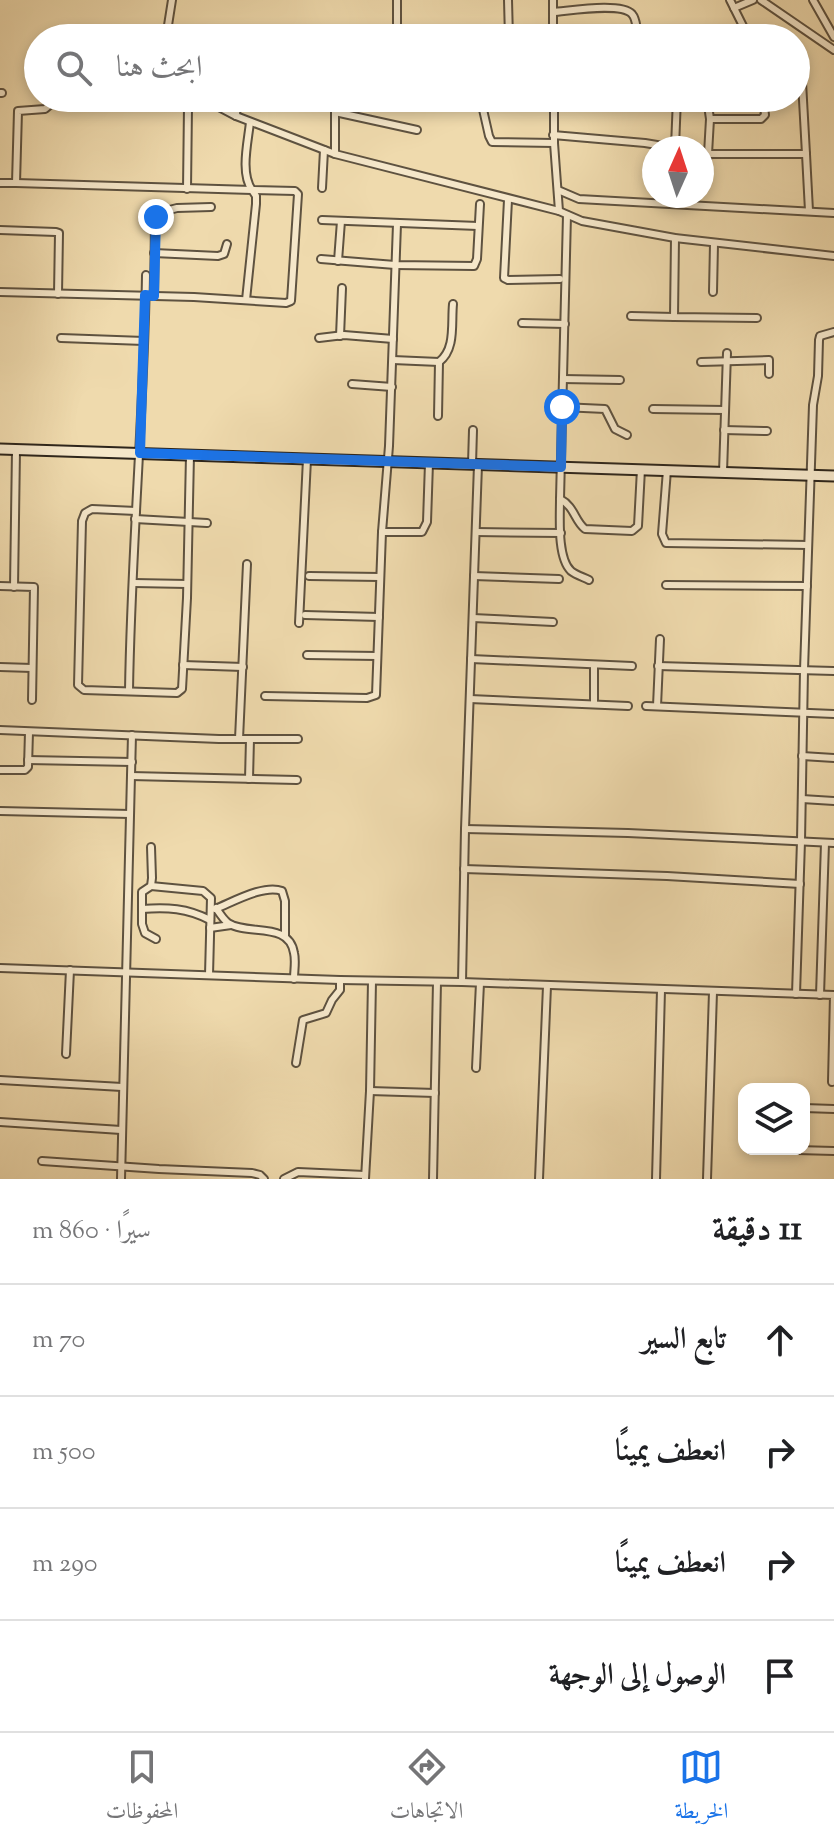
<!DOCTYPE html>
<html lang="ar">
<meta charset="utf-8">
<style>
:root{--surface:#fff;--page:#f6f6f6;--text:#202124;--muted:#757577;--line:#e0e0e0;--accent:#1a73e8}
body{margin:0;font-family:"Sorts Mill Goudy",Amiri,serif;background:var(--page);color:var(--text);direction:rtl}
.controls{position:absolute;right:24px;bottom:24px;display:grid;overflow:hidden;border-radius:16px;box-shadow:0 4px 12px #0003}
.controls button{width:72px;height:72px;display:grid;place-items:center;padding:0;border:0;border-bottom:2px solid var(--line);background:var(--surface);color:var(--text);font:40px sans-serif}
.compass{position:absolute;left:642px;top:136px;width:72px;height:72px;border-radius:50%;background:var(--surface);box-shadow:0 4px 12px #0003;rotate:3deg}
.stop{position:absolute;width:24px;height:24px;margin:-18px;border:6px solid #1a73e8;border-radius:50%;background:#fff}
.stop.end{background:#1a73e8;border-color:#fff;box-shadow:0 2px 8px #0008}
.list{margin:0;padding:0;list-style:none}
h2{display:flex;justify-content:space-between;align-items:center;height:104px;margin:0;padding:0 32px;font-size:34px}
h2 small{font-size:26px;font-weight:400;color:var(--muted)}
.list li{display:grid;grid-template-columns:52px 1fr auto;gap:24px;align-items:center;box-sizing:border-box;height:112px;padding:0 32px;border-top:2px solid var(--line)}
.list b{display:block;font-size:30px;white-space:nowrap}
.list em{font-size:26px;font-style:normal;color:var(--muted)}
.icon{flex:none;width:44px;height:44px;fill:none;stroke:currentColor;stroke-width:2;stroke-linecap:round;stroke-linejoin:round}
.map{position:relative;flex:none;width:834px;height:1179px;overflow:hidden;direction:ltr}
.search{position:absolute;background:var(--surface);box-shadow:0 4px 12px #0003;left:24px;right:24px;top:24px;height:88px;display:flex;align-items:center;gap:20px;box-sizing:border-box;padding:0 28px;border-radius:44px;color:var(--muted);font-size:30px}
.sheet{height:552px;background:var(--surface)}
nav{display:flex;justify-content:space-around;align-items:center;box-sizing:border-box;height:112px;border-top:2px solid var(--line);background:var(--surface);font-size:22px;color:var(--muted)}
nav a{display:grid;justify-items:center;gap:4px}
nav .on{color:var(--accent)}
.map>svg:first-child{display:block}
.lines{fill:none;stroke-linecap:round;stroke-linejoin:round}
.street-casing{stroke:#5e5240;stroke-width:10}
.secondary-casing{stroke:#2d251b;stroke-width:13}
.street{stroke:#f5e7ca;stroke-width:6}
.secondary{stroke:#f5e7ca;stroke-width:9}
.route{stroke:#1a73e8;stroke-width:10}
</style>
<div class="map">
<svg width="834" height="1179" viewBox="0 0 834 1179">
<rect width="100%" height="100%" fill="#efdaad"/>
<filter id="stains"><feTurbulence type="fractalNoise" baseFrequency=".0025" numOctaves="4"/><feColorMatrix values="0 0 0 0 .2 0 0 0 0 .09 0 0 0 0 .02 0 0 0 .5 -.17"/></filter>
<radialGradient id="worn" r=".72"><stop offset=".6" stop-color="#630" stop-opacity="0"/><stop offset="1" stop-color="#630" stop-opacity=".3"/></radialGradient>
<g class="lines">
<g class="street-casing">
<g id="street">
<polyline points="508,0 509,38"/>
<polyline points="553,0 553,38"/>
<polyline points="730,0 749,38"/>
<polyline points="761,0 834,50"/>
<polyline points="813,0 834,37"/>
<polyline points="734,8 753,0"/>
<path d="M553,12C569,11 621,2 632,14C638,21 635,31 640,38"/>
<polyline points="397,36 397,0"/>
<polyline points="166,38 172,0"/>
<polyline points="802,82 806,154"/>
<polyline points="0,93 2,93"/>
<polyline points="202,98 236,116 335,154 559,211"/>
<polyline points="554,98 554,143 559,211 582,221 675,238 834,256"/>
<polyline points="587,98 677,106"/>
<polyline points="707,98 710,119"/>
<polyline points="482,105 489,136 492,142 554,143"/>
<polyline points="335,112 417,130"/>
<polyline points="236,116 237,98"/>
<polyline points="553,135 645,143 675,148"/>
<polyline points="675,147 677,98"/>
<polyline points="335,154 335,98"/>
<polyline points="708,154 710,119 761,119 765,115 763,98"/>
<polyline points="0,183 16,183 18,111 45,109 52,103 52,98"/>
<polyline points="16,183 252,190 256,196 256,204 246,300"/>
<polyline points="702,187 708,154 806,154 809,211"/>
<polyline points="322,188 324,150"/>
<polyline points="187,189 188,106 192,98"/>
<polyline points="558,190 579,199 834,213"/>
<polyline points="508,200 504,278 508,280 560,279"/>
<path d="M567,215L560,499C560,517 557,558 571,571C576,575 583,577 589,580"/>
<polyline points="322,220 478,226"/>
<polyline points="0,230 56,232 59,233 58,294"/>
<polyline points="675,238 674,317 757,318"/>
<polyline points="154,253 218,256 224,254 227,244"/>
<polyline points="321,259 395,265 474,266 477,259 480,204"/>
<polyline points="338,261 341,221"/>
<path d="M0,292L194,297L286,303L291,301L298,194L295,191L252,190C240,173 248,142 250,122"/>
<polyline points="713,292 714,244"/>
<polyline points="154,296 155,222 158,213 177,208 211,207"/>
<polyline points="631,316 674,317"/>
<polyline points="522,323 565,324"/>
<polyline points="340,336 342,288"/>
<polyline points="61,338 144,341"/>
<polyline points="319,338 344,335 393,339"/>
<polyline points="393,360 439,362"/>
<polyline points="701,362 769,360 769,374"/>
<polyline points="563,379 620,380"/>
<polyline points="352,384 392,387"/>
<polyline points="562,407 605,409 615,429 627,435"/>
<polyline points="653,409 725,410"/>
<path d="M438,416L439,362C456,349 451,324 453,304"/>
<polyline points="724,430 767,431"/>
<polyline points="472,464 473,430"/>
<polyline points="667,470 662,534 666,543 808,545"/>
<polyline points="723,472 727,353"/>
<path d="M560,499C575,507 574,520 585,529L632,531L638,526L641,469"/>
<polyline points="136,511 92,509 85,513 82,521 78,685 84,690 177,693 182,689 187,598 190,455"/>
<polyline points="135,519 207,523"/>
<polyline points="382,532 422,532 427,522 429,463"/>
<polyline points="476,532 561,533"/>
<polyline points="309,576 380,577"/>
<polyline points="474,576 559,579"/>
<polyline points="134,583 187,584"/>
<polyline points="666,585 807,586"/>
<polyline points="0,586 34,587 32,700"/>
<polyline points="14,587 16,450"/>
<polyline points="305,615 379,617"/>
<polyline points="473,618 553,622"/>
<polyline points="299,623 307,459"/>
<polyline points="307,655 377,656"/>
<polyline points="471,659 632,666"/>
<polyline points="183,665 243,667"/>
<polyline points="658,666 834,671"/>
<polyline points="0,667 32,668"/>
<path d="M129,691C131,552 144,414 146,275"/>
<polyline points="265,696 367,698 376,695 382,532 389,446 397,224"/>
<polyline points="470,699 628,706"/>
<polyline points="594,704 594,665"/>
<polyline points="646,706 834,714"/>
<polyline points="657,706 660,639"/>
<polyline points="0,730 219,739 239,739 247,564"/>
<polyline points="239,739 298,739"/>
<polyline points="802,756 834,758"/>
<polyline points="28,760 132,762"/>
<polyline points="0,770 25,770 28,767 29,732"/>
<polyline points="131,776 297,780"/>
<polyline points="249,779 250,739"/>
<polyline points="802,799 834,801"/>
<polyline points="0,811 130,814"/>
<polyline points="465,829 628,833 834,843"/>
<polyline points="151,847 152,878 151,886 142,892 142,924 145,933 156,939"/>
<polyline points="464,869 667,876 800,884"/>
<polyline points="151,886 203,891 211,898 209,975"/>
<path d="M216,908C220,914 223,919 228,923C248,936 289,921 294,953C296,961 294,970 294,979"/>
<path d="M142,909C167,907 187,908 210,920"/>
<path d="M215,909C233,902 264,884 282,891L285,901V936"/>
<polyline points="210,928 231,925"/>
<polyline points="0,968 340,980 462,982 834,995 832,1082"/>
<polyline points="462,982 465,829 478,465"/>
<polyline points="796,994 801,841 804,670 813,405 818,376 819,340 820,336 834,332"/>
<polyline points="820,995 825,843"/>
<polyline points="66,1054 70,970"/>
<polyline points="296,1063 303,1020 326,1013 332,1000 340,990 340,980"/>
<polyline points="476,1068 480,983"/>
<polyline points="0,1080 122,1087"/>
<polyline points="370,1091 435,1093"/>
<polyline points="804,1108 834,1109"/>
<polyline points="0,1122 121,1130"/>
<polyline points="797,1150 834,1151"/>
<polyline points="42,1161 159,1169 252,1173 260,1175 264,1179"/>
<polyline points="121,1179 132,735"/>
<polyline points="284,1179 298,1172 365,1175"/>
<polyline points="365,1179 370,1091 372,981"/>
<polyline points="433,1179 437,982"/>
<polyline points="539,1179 547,986"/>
<polyline points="656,1179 661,990"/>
<polyline points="707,1179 713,992"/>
</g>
</g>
<g class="secondary-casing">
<polyline id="secondary" points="0,449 834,476"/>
</g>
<use href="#street" class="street"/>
<use href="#secondary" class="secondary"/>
</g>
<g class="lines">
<polyline class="route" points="156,217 154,296 145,295 140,453 561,467 562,407"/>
</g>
<rect width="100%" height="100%" filter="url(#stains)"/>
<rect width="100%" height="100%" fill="url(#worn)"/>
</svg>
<div class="controls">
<button><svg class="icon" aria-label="layers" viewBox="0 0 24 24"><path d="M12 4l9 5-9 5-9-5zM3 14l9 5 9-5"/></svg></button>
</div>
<svg class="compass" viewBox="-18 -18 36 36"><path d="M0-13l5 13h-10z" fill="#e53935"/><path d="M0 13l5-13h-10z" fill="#757577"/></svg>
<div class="stop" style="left:562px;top:407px"></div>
<div class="stop end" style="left:156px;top:217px"></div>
<div class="search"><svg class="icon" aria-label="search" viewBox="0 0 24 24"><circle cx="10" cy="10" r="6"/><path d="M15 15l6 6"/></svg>ابحث هنا</div>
</div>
<section class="sheet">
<h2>11 دقيقة<small>سيرًا · 860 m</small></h2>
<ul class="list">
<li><svg class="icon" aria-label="ahead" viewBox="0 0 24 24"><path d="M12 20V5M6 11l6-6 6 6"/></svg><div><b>تابع السير</b></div><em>70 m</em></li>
<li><svg class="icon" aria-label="right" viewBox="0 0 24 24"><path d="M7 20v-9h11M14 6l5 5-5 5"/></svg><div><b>انعطف يمينًا</b></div><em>500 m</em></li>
<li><svg class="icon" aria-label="right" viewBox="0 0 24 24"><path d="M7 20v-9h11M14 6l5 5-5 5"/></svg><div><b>انعطف يمينًا</b></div><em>290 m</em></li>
<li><svg class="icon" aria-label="arrive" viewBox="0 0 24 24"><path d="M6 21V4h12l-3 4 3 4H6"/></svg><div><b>الوصول إلى الوجهة</b></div></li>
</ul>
</section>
<nav>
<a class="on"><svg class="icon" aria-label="map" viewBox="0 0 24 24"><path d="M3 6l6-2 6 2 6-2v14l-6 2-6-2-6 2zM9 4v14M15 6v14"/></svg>الخريطة</a>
<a><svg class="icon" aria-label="directions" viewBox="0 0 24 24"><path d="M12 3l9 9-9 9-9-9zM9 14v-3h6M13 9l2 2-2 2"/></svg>الاتجاهات</a>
<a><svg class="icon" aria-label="saved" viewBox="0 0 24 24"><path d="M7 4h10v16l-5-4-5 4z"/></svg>المحفوظات</a>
</nav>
